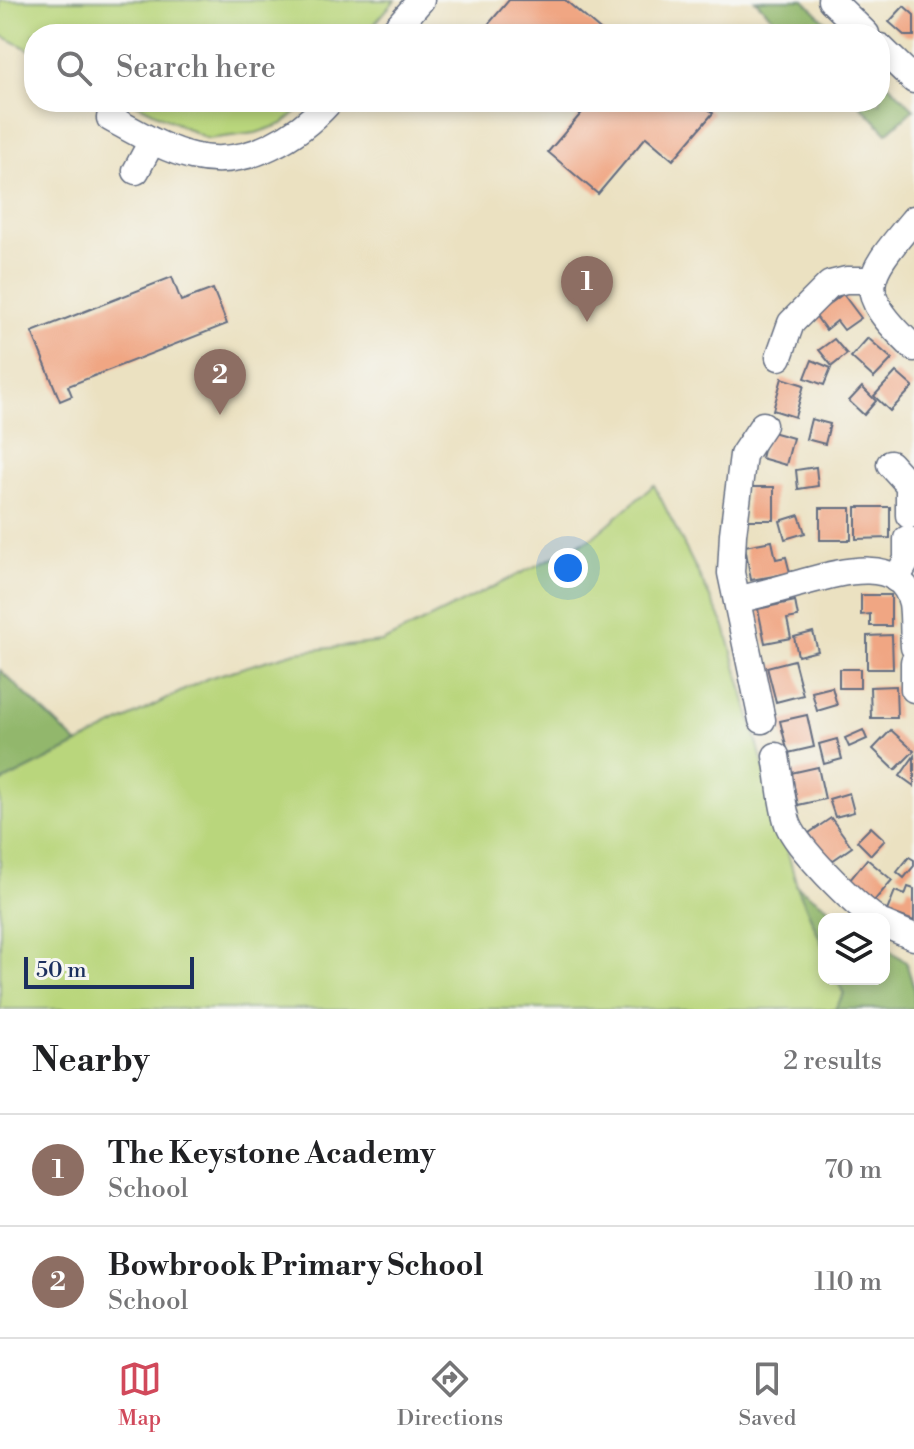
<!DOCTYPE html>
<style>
:root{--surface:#fff;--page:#f6f6f6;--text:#202124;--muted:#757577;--line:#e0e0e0;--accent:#d1495b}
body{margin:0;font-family:"Libre Bodoni",serif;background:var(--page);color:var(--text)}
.controls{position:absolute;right:24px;bottom:24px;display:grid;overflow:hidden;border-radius:16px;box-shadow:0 4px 12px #0003}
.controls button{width:72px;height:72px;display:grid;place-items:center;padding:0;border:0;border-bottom:2px solid var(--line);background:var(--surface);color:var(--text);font:40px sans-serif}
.scale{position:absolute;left:24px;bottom:20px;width:170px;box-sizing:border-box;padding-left:8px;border:4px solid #1b2f5e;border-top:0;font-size:22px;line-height:28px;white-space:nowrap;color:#1b2f5e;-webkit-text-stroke:6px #f6f6f2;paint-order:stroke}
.you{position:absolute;left:568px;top:568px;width:28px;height:28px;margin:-20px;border:6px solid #fff;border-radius:50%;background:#1a73e8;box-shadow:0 0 0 12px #1a73e833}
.badge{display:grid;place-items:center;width:52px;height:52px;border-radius:50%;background:var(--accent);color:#fff;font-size:26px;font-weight:700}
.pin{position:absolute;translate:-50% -66px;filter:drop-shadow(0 2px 4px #0008)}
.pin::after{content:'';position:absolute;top:42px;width:28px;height:24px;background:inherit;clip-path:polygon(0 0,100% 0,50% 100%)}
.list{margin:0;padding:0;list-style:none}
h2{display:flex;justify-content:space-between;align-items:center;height:104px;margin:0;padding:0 32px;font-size:34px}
h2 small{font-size:26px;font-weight:400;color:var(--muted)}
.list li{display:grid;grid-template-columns:52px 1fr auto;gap:24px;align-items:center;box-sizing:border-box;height:112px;padding:0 32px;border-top:2px solid var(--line)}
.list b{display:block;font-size:30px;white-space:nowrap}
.list p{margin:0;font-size:26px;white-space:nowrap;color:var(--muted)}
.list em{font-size:26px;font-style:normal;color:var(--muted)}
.icon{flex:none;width:44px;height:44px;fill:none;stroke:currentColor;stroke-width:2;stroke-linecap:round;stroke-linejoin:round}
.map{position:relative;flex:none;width:914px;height:1009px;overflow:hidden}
.search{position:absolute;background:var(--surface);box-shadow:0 4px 12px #0003;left:24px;right:24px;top:24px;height:88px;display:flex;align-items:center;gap:20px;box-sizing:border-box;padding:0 28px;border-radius:32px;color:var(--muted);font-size:30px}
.sheet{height:328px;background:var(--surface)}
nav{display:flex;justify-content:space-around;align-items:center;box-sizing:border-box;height:112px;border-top:2px solid var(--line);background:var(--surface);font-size:22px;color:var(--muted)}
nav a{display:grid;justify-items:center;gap:4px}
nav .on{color:var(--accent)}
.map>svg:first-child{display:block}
.green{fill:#b9d67c;stroke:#6a826d;stroke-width:2}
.forest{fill:#92b76c;stroke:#567365;stroke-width:2}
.building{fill:#f0a683}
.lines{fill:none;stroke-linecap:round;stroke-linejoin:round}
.minor-casing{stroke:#646d81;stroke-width:29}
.minor{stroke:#fff;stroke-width:26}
</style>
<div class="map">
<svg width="914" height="1009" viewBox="0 0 914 1009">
<rect width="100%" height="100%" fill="#f6f6f2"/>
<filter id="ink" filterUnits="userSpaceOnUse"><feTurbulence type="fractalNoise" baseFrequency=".0125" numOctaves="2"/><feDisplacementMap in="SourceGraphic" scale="16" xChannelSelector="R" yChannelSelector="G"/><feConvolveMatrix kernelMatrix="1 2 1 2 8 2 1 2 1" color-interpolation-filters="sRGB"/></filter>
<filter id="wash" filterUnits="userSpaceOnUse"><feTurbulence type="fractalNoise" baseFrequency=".006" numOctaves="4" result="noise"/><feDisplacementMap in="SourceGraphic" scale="32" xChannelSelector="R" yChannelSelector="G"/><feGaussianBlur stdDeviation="1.8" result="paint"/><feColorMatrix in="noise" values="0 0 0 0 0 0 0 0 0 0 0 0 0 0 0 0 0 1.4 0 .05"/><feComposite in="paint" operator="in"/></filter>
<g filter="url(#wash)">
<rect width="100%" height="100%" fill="#ebe1c1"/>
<g class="green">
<polygon points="0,0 395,0 366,34 34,34 34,52 0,35"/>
<polygon points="133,102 308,102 282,124 256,133 208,139"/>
<polygon points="654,485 725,627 797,886 824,948 824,979 837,979 844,994 835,1009 0,1009 0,783 208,678 296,652 382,642 592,538"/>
</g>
<g class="forest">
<polygon points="755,0 804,0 838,34 789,34"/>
<polygon points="880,76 914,109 887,133 857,102 880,102"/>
<polygon points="0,670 78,744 0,783"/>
<polygon points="797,886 845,919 824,919 824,948"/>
<polygon points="884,946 906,962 914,988 914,1009 835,1009 844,994 837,979 884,979"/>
</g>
<g id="blocks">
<g class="building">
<polygon points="509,0 565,0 605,34 480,34"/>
<polygon points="904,6 914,15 914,36 905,36 889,22"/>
<polygon points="591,102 700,102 713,113 673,160 646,137 598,194 548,152"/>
<polygon points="172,277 181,301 213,289 227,324 68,386 72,396 60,401 32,332"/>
<polygon points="843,294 861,318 844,330 837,321 826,330 815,315"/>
<polygon points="868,338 892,359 874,378 851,357"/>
<polygon points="834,339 847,354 832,366 819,350"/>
<polygon points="812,360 831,368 824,385 805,378"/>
<polygon points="896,372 913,387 890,411 874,396"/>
<polygon points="782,378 804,385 795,417 773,410"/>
<polygon points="862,387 876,401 864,415 849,401"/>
<polygon points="811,419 830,424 825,444 806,439"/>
<polygon points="768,431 793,438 786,465 761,458"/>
<polygon points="816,467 818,486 798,489 796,470"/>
<rect x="747" y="487" width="27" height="33"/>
<polygon points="856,507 890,507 890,538 856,539"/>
<rect x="820" y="508" width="31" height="32"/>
<polygon points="799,515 805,533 785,539 780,521"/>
<polygon points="772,541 776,559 786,557 790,573 751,580 745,546"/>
<polygon points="861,595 891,595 891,626 870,626 870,614 861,615"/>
<polygon points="795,601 798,617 787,619 791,638 765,643 758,609"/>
<polygon points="813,632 818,651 798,656 794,637"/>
<polygon points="892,635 893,669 867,669 867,636"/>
<polygon points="794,660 803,695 776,702 767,667"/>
<rect x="839" y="669" width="21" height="19"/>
<polygon points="896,686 897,718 871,718 870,687"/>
<polygon points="832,687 837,705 817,711 812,692"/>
<polygon points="807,715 814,747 788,753 780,721"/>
<polygon points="863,730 867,739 849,747 845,738"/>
<polygon points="891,730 914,751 895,770 873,749"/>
<polygon points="837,739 842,759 824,764 819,744"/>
<polygon points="914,756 914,786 900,776"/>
<polygon points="818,767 825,799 798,805 791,773"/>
<polygon points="849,793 854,812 835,817 829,799"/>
<polygon points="831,818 852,847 829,863 809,833"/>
<polygon points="871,827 885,840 871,855 857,841"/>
<polygon points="909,857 914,860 914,866 904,878 897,872"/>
<polygon points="867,859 892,880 874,901 849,881"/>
<polygon points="908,887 914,889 914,921 887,911 895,891 905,895"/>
</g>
</g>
</g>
<g filter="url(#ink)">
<use href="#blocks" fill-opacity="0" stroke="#646d81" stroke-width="2"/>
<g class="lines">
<g class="minor-casing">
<g id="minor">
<polyline points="831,0 866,34"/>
<polyline points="391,34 421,0"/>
<polyline points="880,47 914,80"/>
<path d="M110,118C165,148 208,177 271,146C294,135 312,121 329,102"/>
<polyline points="136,171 152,141"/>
<path d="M914,219C864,279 853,290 914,348"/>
<polyline points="779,357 791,323 830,284 846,280 872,280"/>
<polyline points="890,464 909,485 909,515"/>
<polyline points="896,579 907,560 907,539"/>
<path d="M737,600C757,595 777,590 797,584C831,575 900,551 912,603C914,617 913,633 914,647"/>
<polyline points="914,689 914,662"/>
<polyline points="762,720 731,573 733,534 743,455 763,425"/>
<path d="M776,756C780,778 781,803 788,824C797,848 854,904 876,919"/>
<polyline points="884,924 914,937"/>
</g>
</g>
<use href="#minor" class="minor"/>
</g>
</g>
</svg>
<div class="controls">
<button><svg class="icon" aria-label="layers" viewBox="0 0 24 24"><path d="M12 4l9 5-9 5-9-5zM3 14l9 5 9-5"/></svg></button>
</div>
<div class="scale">50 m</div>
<div class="you"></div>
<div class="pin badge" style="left:587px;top:322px;background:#8d6e63">1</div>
<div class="pin badge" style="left:220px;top:415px;background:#8d6e63">2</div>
<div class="search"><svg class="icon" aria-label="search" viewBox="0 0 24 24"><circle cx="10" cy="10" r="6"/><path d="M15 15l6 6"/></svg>Search here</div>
</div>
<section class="sheet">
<h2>Nearby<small>2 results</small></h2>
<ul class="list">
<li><span class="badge" style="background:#8d6e63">1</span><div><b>The Keystone Academy</b><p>School</p></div><em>70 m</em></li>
<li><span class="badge" style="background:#8d6e63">2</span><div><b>Bowbrook Primary School</b><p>School</p></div><em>110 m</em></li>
</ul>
</section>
<nav>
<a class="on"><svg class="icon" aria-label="map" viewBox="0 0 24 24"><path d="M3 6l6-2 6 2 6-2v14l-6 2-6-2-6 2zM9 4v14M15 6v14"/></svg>Map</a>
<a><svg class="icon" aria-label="directions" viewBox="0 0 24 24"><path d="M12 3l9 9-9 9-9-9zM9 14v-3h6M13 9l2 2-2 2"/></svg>Directions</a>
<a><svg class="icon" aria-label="saved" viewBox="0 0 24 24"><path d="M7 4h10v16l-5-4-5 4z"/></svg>Saved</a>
</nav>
